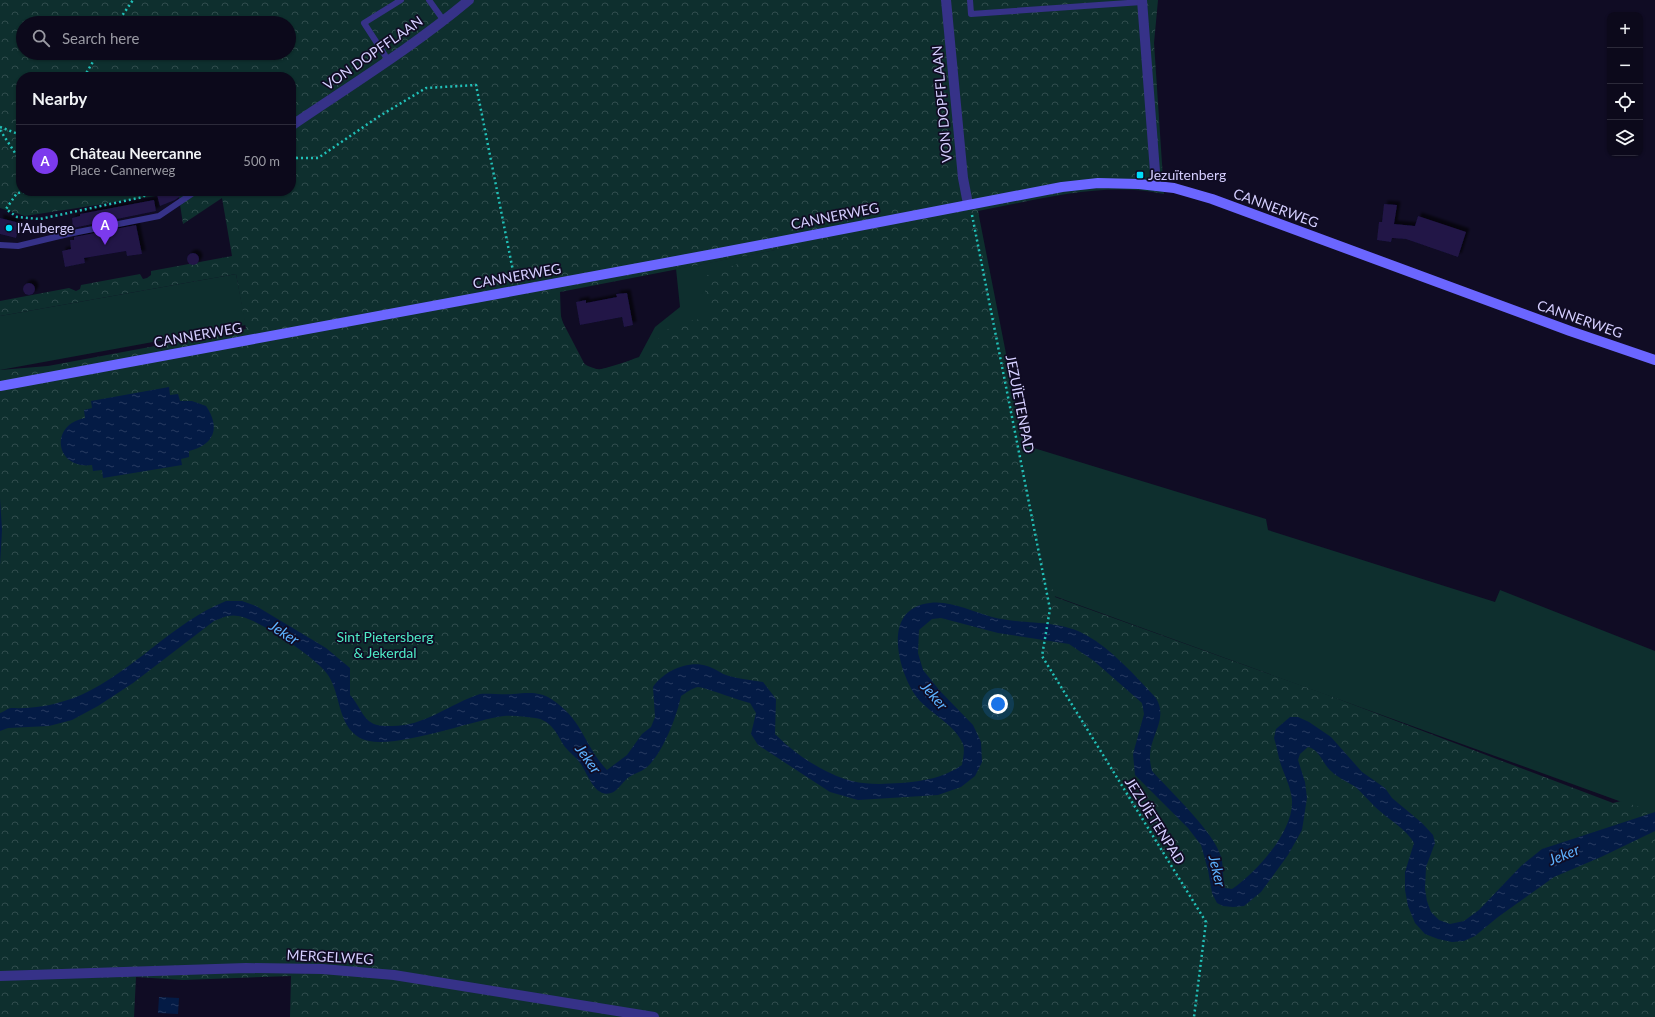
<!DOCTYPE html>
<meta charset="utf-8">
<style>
:root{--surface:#0c091b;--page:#151224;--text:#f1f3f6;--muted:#9a9aa3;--line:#2c2a3a;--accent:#7c3aed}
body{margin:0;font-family:Lato,sans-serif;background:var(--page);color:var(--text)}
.controls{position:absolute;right:12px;top:12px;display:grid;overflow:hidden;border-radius:8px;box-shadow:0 1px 3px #0004}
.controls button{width:36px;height:36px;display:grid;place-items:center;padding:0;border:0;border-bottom:1px solid var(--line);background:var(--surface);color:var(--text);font:20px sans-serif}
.you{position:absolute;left:998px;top:704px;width:14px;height:14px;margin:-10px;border:3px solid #fff;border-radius:50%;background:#1a73e8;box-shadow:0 0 0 6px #1a73e833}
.badge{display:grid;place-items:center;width:26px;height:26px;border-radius:50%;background:var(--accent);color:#fff;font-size:13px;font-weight:700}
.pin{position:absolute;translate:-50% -33px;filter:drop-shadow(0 1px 2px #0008)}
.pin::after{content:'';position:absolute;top:21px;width:14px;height:12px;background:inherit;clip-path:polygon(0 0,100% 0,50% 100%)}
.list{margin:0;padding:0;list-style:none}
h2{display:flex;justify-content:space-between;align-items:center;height:52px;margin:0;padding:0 16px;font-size:17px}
h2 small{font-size:13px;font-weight:400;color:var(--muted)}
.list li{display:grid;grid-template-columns:26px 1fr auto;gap:12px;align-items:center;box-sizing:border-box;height:72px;padding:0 16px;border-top:1px solid var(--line)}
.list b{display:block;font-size:15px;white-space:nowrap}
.list p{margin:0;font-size:13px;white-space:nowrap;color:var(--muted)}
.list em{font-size:13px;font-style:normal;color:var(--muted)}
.icon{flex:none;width:22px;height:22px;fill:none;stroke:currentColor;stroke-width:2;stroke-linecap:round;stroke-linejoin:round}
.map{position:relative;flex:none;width:1655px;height:1017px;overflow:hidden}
.search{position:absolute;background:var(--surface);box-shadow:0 1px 3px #0004;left:16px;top:16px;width:280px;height:44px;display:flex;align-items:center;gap:10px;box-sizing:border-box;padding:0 14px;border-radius:22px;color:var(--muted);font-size:15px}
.panel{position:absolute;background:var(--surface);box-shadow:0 1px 3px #0004;left:16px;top:72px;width:280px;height:124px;border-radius:16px}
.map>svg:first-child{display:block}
.green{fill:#0e2f2e}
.park{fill:url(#park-crowns);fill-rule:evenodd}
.water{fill:url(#water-ripples)}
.building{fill:#201647;filter:url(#shadow)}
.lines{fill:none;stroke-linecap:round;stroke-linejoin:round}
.path{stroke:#21c0b8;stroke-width:2.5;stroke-dasharray:2 3;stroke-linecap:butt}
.lane{stroke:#363288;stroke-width:6}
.street{stroke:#363288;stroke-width:10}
.secondary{stroke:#6b66ff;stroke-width:10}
.poi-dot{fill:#00defa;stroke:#100c24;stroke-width:1.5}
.labels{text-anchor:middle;stroke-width:3.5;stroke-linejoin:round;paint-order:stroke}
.street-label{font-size:14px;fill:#d5cfff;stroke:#100c24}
.poi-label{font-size:14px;fill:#d5cfff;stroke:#100c24;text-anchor:start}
.park-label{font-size:14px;fill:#4eecc6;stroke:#100c24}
.water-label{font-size:15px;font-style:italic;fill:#5db2ff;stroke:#100c24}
</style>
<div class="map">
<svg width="1655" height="1017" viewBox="0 0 1655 1017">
<defs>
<pattern id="park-crowns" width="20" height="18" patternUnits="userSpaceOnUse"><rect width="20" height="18" fill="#0e2f2e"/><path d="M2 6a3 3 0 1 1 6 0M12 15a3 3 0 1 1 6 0" fill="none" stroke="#304c4d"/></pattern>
<pattern id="water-ripples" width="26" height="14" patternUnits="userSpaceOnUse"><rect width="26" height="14" fill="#041b45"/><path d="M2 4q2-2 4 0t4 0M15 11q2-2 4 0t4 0" fill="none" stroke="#283b61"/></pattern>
<filter id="shadow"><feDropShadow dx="3.5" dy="-3.5" stdDeviation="1" flood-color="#0009"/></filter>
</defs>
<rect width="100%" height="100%" fill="#100c24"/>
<g class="green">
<path d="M978,211L1024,445L1266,519L1268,530L1495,602L1500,590L1655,651V812L1652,813L1054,596L0,565V498L555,292C560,312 572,373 601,369C613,368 627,361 639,357L655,327L680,307L676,269Z"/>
<polygon points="236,274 246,325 0,370 0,316"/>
</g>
<path class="park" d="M0,0H1158L1154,43L1164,194C1103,181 1038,200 978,211L979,215L975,216L1048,588L1054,590L1055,597L1325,694L1613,803L1621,801L1655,812V1017H290L291,976L183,980L136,977L134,1017H0V370L48,366L246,329L236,274L0,316V301L69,288L76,291L80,289L81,285L140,274L143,279L147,278L151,275V271L232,256L222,198L183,224L178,191H291V77H21V191H156V196L25,216L0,208ZM23,23H289V53H23ZM776,250L702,277L711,317L673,324L639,358L599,370L585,365L561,319L560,292Z"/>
<g class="water">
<path d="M169,387L170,395L178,394L180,401H192L206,406C221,428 214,445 189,451V457L181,459L182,465L103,478L102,470L93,471L92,465C56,470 48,425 85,418L84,410L92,408L91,401Z"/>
<polygon points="0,498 2,530 0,565"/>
<path d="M226,601H242L256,606L326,648L350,668V695C358,703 363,719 372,723C377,726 384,726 390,726C424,727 449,704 480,694C485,693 505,695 513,694C527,693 539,691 551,699C583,719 584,746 607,770L627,755L642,734L651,727L655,717L653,687C664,671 688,660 707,666C715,668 721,674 729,676C740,679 752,680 763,682L776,699L775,734C795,754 824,774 852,781C868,785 885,784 901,783C924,781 943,778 962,765C963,758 965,751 963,744C955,725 933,715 920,701C904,684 889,638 904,617C910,608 920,604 930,603C950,600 973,612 992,617C1022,625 1059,619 1086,635C1113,650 1135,676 1156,698C1169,720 1149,736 1150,758C1150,763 1151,767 1152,771C1170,791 1215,833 1221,857C1224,867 1222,877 1225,888L1232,889C1256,873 1294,831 1292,800C1291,788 1285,776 1281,765C1278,756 1277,747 1274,738L1276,729L1290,717H1298L1309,722L1331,737L1362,772L1385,788L1392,798L1422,823L1433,835L1435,843L1426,867L1425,889L1427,901L1431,912L1439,920L1450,924L1464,921L1479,910L1521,866L1542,849L1655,812V831L1601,857L1554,877L1498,917L1475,936L1464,941L1452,942L1438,939L1425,934L1415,923L1408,906L1405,890V872L1414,843C1406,829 1392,822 1381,812C1371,804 1364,794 1354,786C1346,781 1337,777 1331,771C1322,763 1320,750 1308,747L1300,754L1298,760L1305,782L1307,798L1302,830L1288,855L1261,892L1244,906L1233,907L1223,906L1217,903L1212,893L1208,870L1201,845L1188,828L1135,775L1133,754L1144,714L1142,703L1094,661L1069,644L998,633L941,618L932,619L919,630L918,653L923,670L940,691L973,725L981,742L982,762L975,776L961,787L938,795L858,800L830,792L758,745L751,734L756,713L750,703C741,701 703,687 698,687C692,688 686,693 681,696C677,716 662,755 646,768C641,772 635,773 629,777C623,781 618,791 611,793C594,798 588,773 580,763C576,757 570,753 565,747C557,735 552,720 535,718C525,717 513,715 504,716C471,720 388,753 360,738C337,725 341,694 328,675C317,658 257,618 238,616C229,614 222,618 214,621L133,683L98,706L72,720L49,726L8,728L0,731V713C4,712 8,708 11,708C36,709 57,705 81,695C134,671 172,623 226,601Z"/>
<polygon points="159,997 179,998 178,1014 158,1013"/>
</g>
<g class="building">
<polygon points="156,191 188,191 175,200 160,206"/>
<polygon points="154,200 156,211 73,228 72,218 80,216 80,214"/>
<polygon points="1384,204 1397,205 1394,224 1415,226 1418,216 1466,232 1458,257 1406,239 1392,238 1391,242 1377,240 1379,222 1382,222"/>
<polygon points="0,218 20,223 16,238 0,234"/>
<polygon points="136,225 142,254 127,256 126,251 84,258 85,263 65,267 62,251 71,249 70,240 74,240 74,237"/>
<circle cx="193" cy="259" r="6"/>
<circle cx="29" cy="289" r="6"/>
<polygon points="627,293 633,325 624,327 622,317 580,325 576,302 586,300 586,303 617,297 616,294"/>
</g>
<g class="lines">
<g class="path">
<polyline points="117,23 133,0"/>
<polyline points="84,77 98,53"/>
<polyline points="0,127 21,135"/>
<polyline points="0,130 21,162"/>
<polyline points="291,158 318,158 378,117 426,88 476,85 515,281"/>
<polyline points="35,191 17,193 6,209 17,217 40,219 143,197 149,191"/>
<polyline points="972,215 1050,609 1042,656 1206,922 1194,1017"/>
</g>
<g class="lane">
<polyline points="429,0 444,21"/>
<polyline points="970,0 971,14 1142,2"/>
<polyline points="388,60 364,23 401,0"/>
<polyline points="0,245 18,246 68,234 159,216 196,191"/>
</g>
<g class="street">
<polyline points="946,0 963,178 968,204"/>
<polyline points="1142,0 1156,185"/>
<path d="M291,126C351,85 413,47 469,0"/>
<polyline points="0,976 246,968 322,969 394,975 654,1017"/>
</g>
<polyline class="secondary" points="0,386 719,253 1062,187 1098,183 1139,184 1174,188 1212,199 1570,331 1655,360"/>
</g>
<g class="poi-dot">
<rect x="1136" y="171" width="8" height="8" rx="2"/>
<circle cx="9" cy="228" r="4"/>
</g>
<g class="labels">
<g class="street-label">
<text transform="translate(373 53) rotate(-35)" y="5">VON DOPFFLAAN</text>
<text transform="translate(942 104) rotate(-95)" y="5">VON DOPFFLAAN</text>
<text transform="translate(1276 208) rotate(20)" y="5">CANNERWEG</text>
<text transform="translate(835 216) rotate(-11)" y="5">CANNERWEG</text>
<text transform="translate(517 276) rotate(-10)" y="5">CANNERWEG</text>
<text transform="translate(1580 319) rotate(19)" y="5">CANNERWEG</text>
<text transform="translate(198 335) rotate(-10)" y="5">CANNERWEG</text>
<text transform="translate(1020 404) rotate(79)" y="5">JEZUÏETENPAD</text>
<text transform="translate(1155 821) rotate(58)" y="5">JEZUÏETENPAD</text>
<text transform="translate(330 957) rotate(3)" y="5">MERGELWEG</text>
</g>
<g class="poi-label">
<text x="1148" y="180">Jezuïtenberg</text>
<text x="17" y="233">l'Auberge</text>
</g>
<g class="park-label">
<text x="385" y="642">Sint Pietersberg<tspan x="385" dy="16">&amp; Jekerdal</tspan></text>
</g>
<g class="water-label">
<text transform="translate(284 633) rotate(33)" y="5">Jeker</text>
<text transform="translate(934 696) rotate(49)" y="5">Jeker</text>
<text transform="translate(588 759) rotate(54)" y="5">Jeker</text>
<text transform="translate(1564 855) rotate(-22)" y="5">Jeker</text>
<text transform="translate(1217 871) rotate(77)" y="5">Jeker</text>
</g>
</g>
</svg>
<div class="controls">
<button>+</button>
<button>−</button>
<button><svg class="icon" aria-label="locate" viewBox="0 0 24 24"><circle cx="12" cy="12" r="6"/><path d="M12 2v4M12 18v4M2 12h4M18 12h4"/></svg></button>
<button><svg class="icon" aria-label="layers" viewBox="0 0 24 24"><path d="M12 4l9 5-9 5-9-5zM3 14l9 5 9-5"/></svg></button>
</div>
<div class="you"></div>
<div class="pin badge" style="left:105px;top:245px">A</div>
<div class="search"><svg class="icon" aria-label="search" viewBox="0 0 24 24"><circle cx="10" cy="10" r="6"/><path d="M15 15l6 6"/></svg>Search here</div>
<section class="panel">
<h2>Nearby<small></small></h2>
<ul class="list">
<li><span class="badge">A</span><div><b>Château Neercanne</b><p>Place · Cannerweg</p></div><em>500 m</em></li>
</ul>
</section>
</div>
